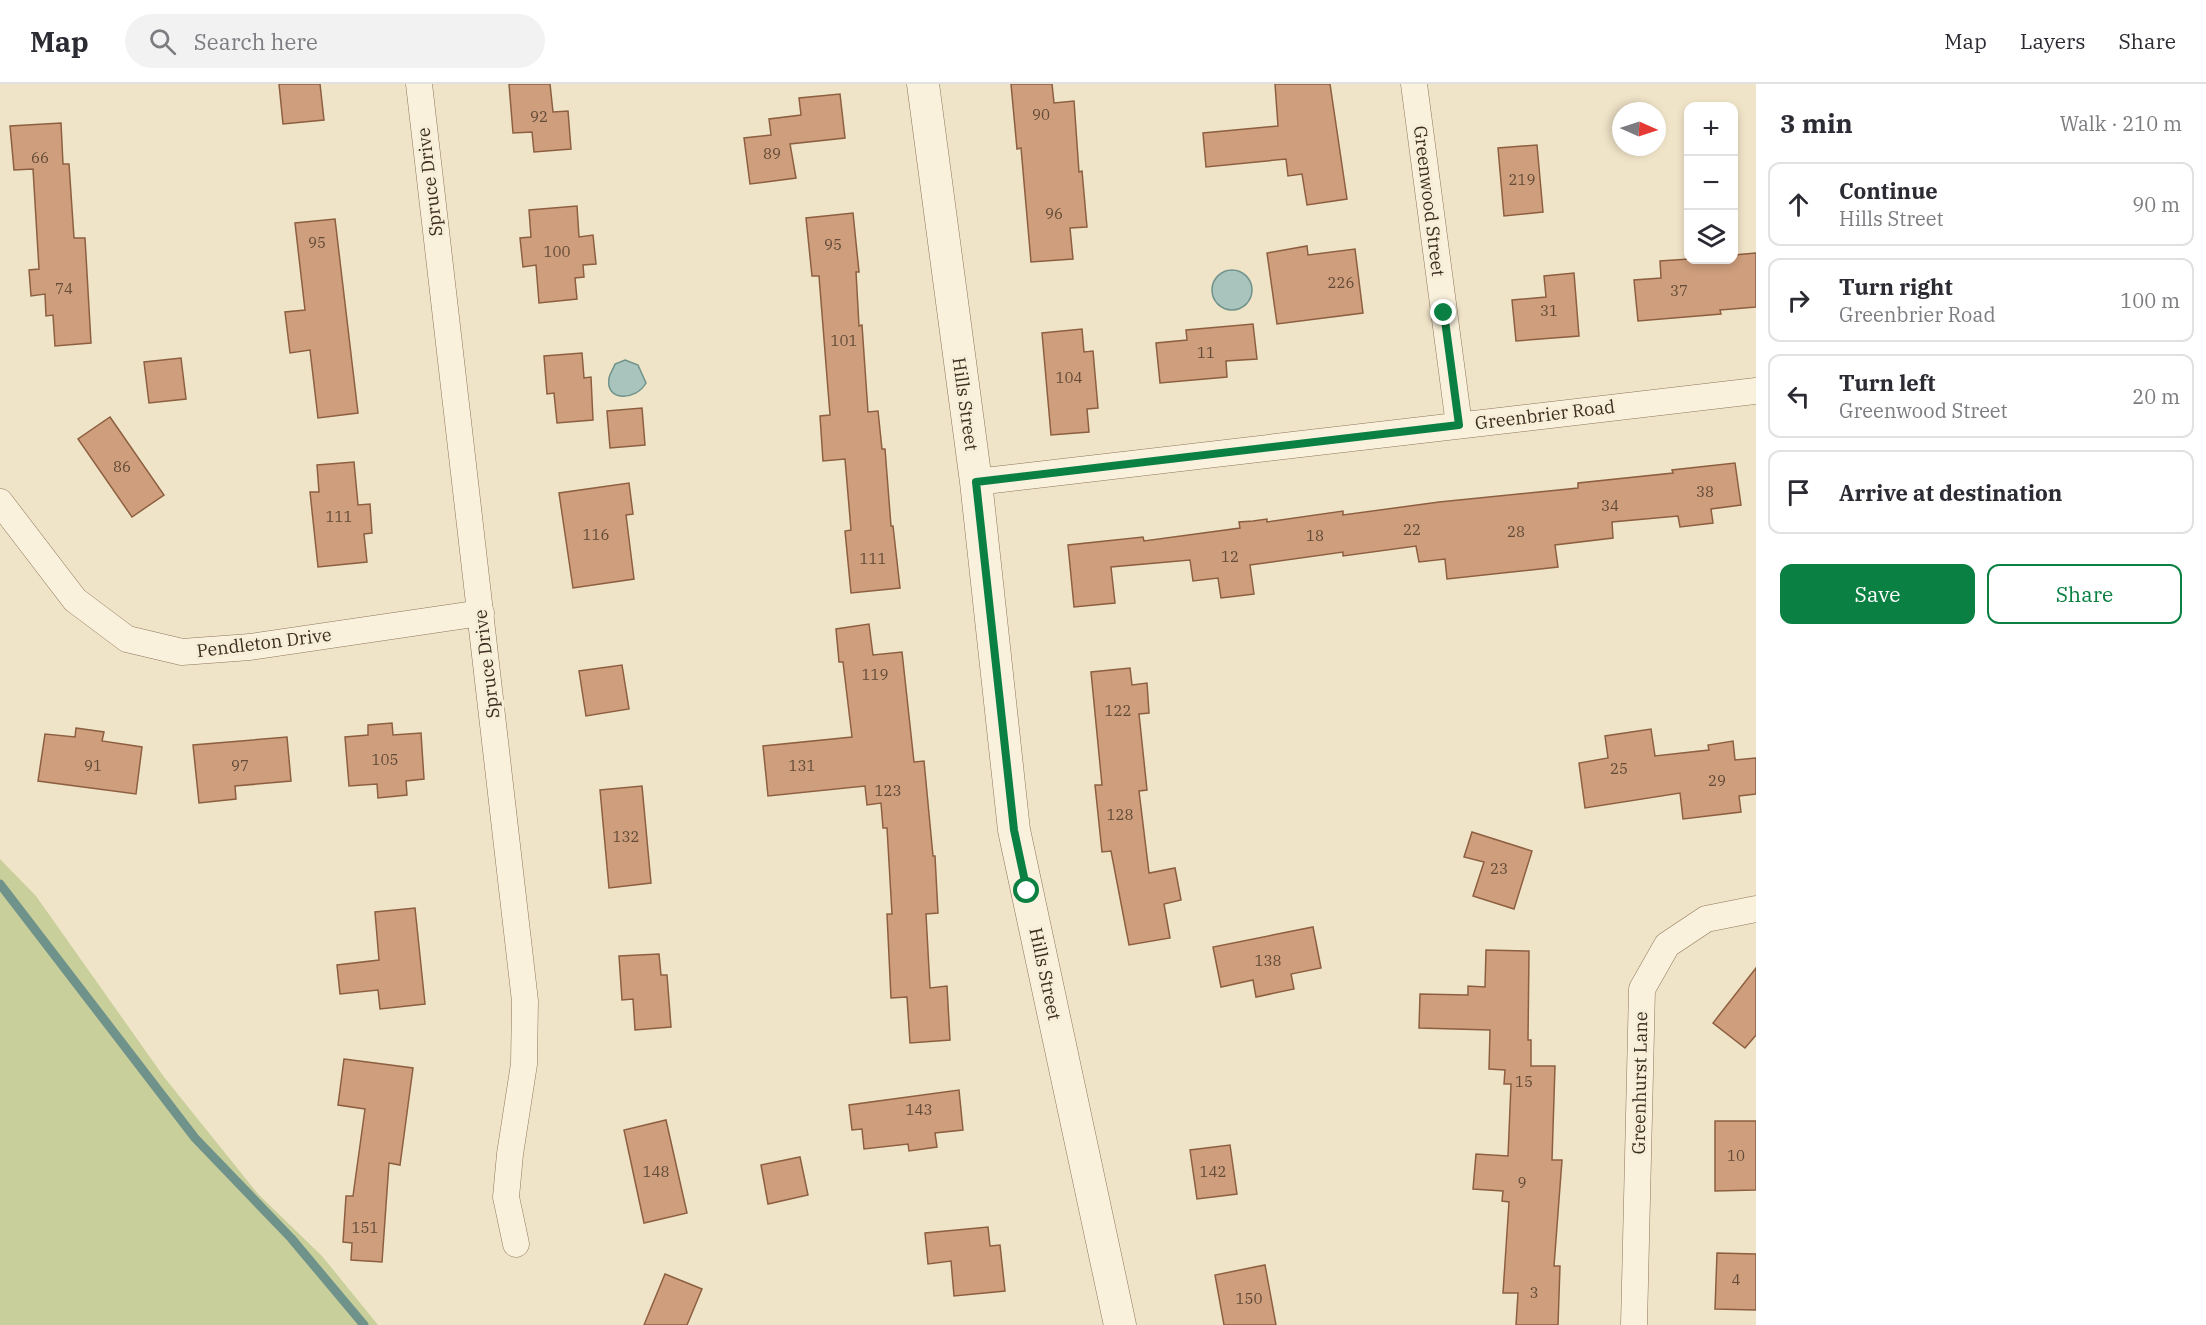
<!DOCTYPE html>
<meta charset="utf-8">
<style>
:root{--surface:#fff;--page:#f2f2f3;--text:#2b2b33;--muted:#7c7c81;--line:#e1e1e2;--accent:#0b8043}
body{margin:0;font-family:"IBM Plex Serif",serif;background:var(--page);color:var(--text)}
.controls{position:absolute;right:18px;top:18px;display:grid;overflow:hidden;border-radius:12px;box-shadow:0 3px 9px #0003}
.controls button{width:54px;height:54px;display:grid;place-items:center;padding:0;border:0;border-bottom:2px solid var(--line);background:var(--surface);color:var(--text);font:30px sans-serif}
.compass{position:absolute;left:1612px;top:18px;width:54px;height:54px;border-radius:50%;background:var(--surface);box-shadow:0 3px 9px #0003;rotate:93deg}
.stop{position:absolute;width:18px;height:18px;margin:-14px;border:4px solid #0b8043;border-radius:50%;background:#fff}
.stop.end{background:#0b8043;border-color:#fff;box-shadow:0 2px 6px #0008}
.list{margin:0;padding:0;list-style:none}
h2{display:flex;justify-content:space-between;align-items:center;height:78px;margin:0;padding:0 24px;font-size:26px}
h2 small{font-size:20px;font-weight:400;color:var(--muted)}
.list li{display:grid;grid-template-columns:39px 1fr auto;gap:18px;align-items:center;box-sizing:border-box;height:84px;margin:0 12px 12px;padding:0 12px;border:2px solid var(--line);border-radius:12px}
.list b{display:block;font-size:22px;white-space:nowrap}
.list p{margin:0;font-size:20px;white-space:nowrap;color:var(--muted)}
.list em{font-size:20px;font-style:normal;color:var(--muted)}
.actions{display:flex;gap:12px;padding:18px 24px}
.actions a{flex:1;padding:14px 0;border:2px solid var(--accent);border-radius:12px;text-align:center;font-size:21px;color:var(--accent)}
.actions .main{background:var(--accent);color:#fff}
.icon{flex:none;width:33px;height:33px;fill:none;stroke:currentColor;stroke-width:2;stroke-linecap:round;stroke-linejoin:round}
.map{position:relative;flex:none;width:1756px;height:1241px;overflow:hidden}
header{display:flex;align-items:center;gap:36px;box-sizing:border-box;height:84px;padding:0 30px;background:var(--surface);border-bottom:2px solid var(--line)}
header strong{font-size:28px}
nav{display:flex;gap:33px;margin-inline-start:auto;font-size:21px}
.search{width:420px;height:54px;background:var(--page);display:flex;align-items:center;gap:15px;box-sizing:border-box;padding:0 21px;border-radius:33px;color:var(--muted);font-size:22px}
main{display:flex}
aside{flex:1;background:var(--surface)}
.map>svg:first-child{display:block}
.green{fill:#c9cf9b}
.water{fill:#a9c4bc;stroke:#6f938a;stroke-width:1.5}
.lines{fill:none;stroke-linecap:round;stroke-linejoin:round}
.stream{stroke:#6f938a;stroke-width:9}
.building{fill:#cf9f7d;stroke:#8d5f41;stroke-width:1.5}
.minor-casing{stroke:#8d765c;stroke-width:27}
.tertiary-casing{stroke:#8d765c;stroke-width:33}
.minor{stroke:#faf1dc;stroke-width:26}
.tertiary{stroke:#faf1dc;stroke-width:32}
.route{stroke:#0b8043;stroke-width:8}
.labels{text-anchor:middle;stroke-width:6;stroke-linejoin:round;paint-order:stroke}
.number-label{font-size:15px;fill:#624a37}
.street-label{font-size:18px;fill:#3d2e20;stroke:#f7eed8}
</style>
<header>
<strong>Map</strong>
<div class="search"><svg class="icon" aria-label="search" viewBox="0 0 24 24"><circle cx="10" cy="10" r="6"/><path d="M15 15l6 6"/></svg>Search here</div>
<nav><a>Map</a><a>Layers</a><a>Share</a></nav>
</header>
<main>
<div class="map">
<svg width="1756" height="1241" viewBox="0 0 1756 1241">
<rect width="100%" height="100%" fill="#f0e4c8"/>
<polygon class="green" points="0,775 36,812 164,993 258,1110 322,1172 378,1241 0,1241"/>
<g class="water">
<circle cx="1232" cy="206" r="20"/>
<path d="M625,276L638,281L646,299C636,317 605,318 609,294C610,289 614,284 615,280Z"/>
</g>
<g class="lines">
<polyline class="stream" points="0,800 195,1054 291,1154 364,1241"/>
</g>
<g class="building">
<polygon points="279,0 320,0 324,36 283,40"/>
<polygon points="509,0 550,0 553,28 568,27 571,65 534,68 532,48 513,49"/>
<polygon points="1011,0 1052,0 1054,19 1074,17 1079,88 1082,87 1087,143 1070,144 1073,175 1031,178 1021,64 1017,65"/>
<polygon points="1275,0 1330,0 1347,115 1307,121 1302,90 1288,92 1286,75 1206,83 1203,49 1278,42"/>
<polygon points="840,10 845,54 790,60 796,94 750,100 744,54 771,51 769,35 801,31 799,14"/>
<polygon points="61,39 63,80 69,80 74,154 85,154 91,259 55,262 53,231 46,232 45,210 31,212 29,186 39,185 33,85 14,86 10,42"/>
<polygon points="1537,61 1543,128 1504,132 1498,64"/>
<polygon points="577,122 579,153 593,151 596,180 583,181 584,193 575,194 577,215 539,219 536,181 523,183 520,154 531,153 529,126"/>
<polygon points="853,129 859,188 856,188 859,242 862,241 868,328 878,327 882,365 885,365 891,442 893,442 900,504 851,509 845,447 851,446 845,375 823,377 820,332 830,331 819,192 812,192 806,134"/>
<polygon points="335,135 358,329 318,334 310,266 290,269 285,228 305,226 295,139"/>
<polygon points="1307,162 1308,171 1355,165 1363,229 1277,240 1267,169"/>
<polygon points="1756,169 1756,223 1720,226 1721,230 1638,237 1634,196 1661,194 1660,177 1689,175 1734,176 1734,171"/>
<polygon points="1574,189 1579,252 1516,257 1512,216 1546,213 1544,192"/>
<polygon points="1253,240 1257,275 1226,277 1227,293 1160,299 1156,259 1187,256 1186,246"/>
<polygon points="1082,245 1084,268 1093,267 1098,324 1087,325 1089,348 1051,351 1042,249"/>
<polygon points="582,269 584,294 591,293 593,336 557,339 554,309 547,310 544,272"/>
<polygon points="181,274 186,315 149,319 144,278"/>
<polygon points="642,324 645,361 610,364 607,327"/>
<polygon points="110,333 164,411 132,433 78,355"/>
<polygon points="354,378 358,421 370,420 372,449 364,450 367,478 318,483 310,408 319,408 317,381"/>
<polygon points="1735,379 1741,421 1711,425 1713,439 1680,443 1678,432 1612,438 1613,454 1555,461 1558,483 1447,495 1445,475 1419,478 1416,462 1343,472 1343,468 1250,481 1254,510 1221,514 1218,494 1193,497 1190,476 1111,483 1115,519 1074,523 1068,461 1143,453 1144,457 1240,444 1239,438 1253,437 1267,435 1267,438 1343,427 1343,431 1439,418 1578,404 1578,399 1673,389 1672,386"/>
<polygon points="629,399 633,430 626,431 634,495 573,504 559,409"/>
<polygon points="869,540 873,571 902,568 914,678 924,677 933,772 935,772 938,829 926,830 930,904 947,902 950,956 910,959 907,913 891,914 887,830 892,830 887,744 883,744 881,719 867,721 865,702 768,712 763,662 852,653 843,578 839,578 836,545"/>
<polygon points="622,581 629,625 586,632 579,587"/>
<polygon points="1130,584 1132,601 1147,599 1149,629 1139,630 1147,706 1139,707 1149,789 1175,784 1181,816 1164,820 1170,854 1129,861 1111,767 1102,768 1095,701 1102,701 1091,588"/>
<polygon points="392,639 393,651 421,649 424,695 406,697 407,711 378,714 377,700 349,702 345,653 368,651 368,641"/>
<polygon points="76,644 104,648 102,657 142,663 136,710 38,697 45,650 75,653"/>
<polygon points="1651,645 1655,672 1709,666 1708,661 1733,657 1735,676 1756,674 1756,710 1739,712 1741,728 1683,735 1680,709 1585,724 1579,679 1608,674 1605,652"/>
<polygon points="287,653 291,697 235,702 236,715 199,719 193,661"/>
<polygon points="642,702 651,799 609,804 600,706"/>
<polygon points="1472,748 1532,767 1514,825 1473,812 1484,778 1464,773"/>
<polygon points="415,824 425,920 380,925 378,906 340,910 337,881 379,876 375,828"/>
<polygon points="1313,843 1321,884 1291,890 1294,905 1256,913 1253,896 1221,903 1213,863"/>
<polygon points="1486,866 1529,867 1528,956 1531,956 1531,982 1555,982 1552,1076 1562,1076 1554,1182 1560,1182 1558,1241 1516,1241 1518,1209 1503,1209 1509,1118 1502,1117 1503,1107 1473,1105 1476,1070 1508,1072 1511,1000 1504,1000 1505,986 1489,985 1490,946 1419,944 1420,910 1468,911 1468,902 1485,903"/>
<polygon points="659,870 661,891 667,891 671,943 635,946 633,915 622,916 619,872"/>
<polygon points="1756,884 1756,951 1745,964 1713,939"/>
<polygon points="344,975 413,984 400,1081 389,1079 382,1178 351,1176 352,1159 343,1158 346,1112 353,1112 365,1025 338,1021"/>
<polygon points="959,1006 963,1046 935,1049 937,1063 909,1067 908,1060 864,1065 862,1045 852,1046 849,1021"/>
<polygon points="666,1036 687,1129 644,1139 624,1046"/>
<polygon points="1715,1037 1756,1037 1756,1106 1715,1107"/>
<polygon points="1230,1061 1237,1110 1197,1115 1190,1066"/>
<polygon points="800,1073 808,1111 768,1120 761,1081"/>
<polygon points="988,1143 990,1162 1000,1161 1005,1207 954,1212 951,1177 928,1180 925,1149"/>
<polygon points="1717,1169 1756,1170 1756,1226 1715,1225"/>
<polygon points="1265,1181 1276,1241 1224,1241 1215,1191"/>
<polygon points="665,1190 702,1205 687,1241 644,1241"/>
</g>
<g class="lines">
<g class="minor-casing">
<g id="minor">
<polyline points="419,0 525,917 524,980 510,1070 506,1113 516,1160"/>
<polyline points="1414,0 1459,341"/>
<polyline points="976,398 1756,307"/>
<polyline points="0,418 75,516 127,555 182,568 250,563 481,529"/>
<polyline points="1634,1241 1642,905 1667,861 1706,835 1756,825"/>
</g>
</g>
<g class="tertiary-casing">
<polyline id="tertiary" points="923,0 976,398 1014,746 1120,1241"/>
</g>
<use href="#minor" class="minor"/>
<use href="#tertiary" class="tertiary"/>
</g>
<g class="lines">
<polyline class="route" points="1027,807 1014,746 976,398 1459,341 1444,229"/>
</g>
<g class="labels">
<g class="number-label">
<text x="1041" y="36">90</text>
<text x="539" y="38">92</text>
<text x="772" y="75">89</text>
<text x="40" y="79">66</text>
<text x="1522" y="101">219</text>
<text x="1054" y="135">96</text>
<text x="317" y="164">95</text>
<text x="833" y="166">95</text>
<text x="557" y="173">100</text>
<text x="1341" y="204">226</text>
<text x="64" y="210">74</text>
<text x="1679" y="212">37</text>
<text x="1549" y="232">31</text>
<text x="844" y="262">101</text>
<text x="1206" y="274">11</text>
<text x="1069" y="299">104</text>
<text x="122" y="388">86</text>
<text x="1705" y="413">38</text>
<text x="1610" y="427">34</text>
<text x="339" y="438">111</text>
<text x="1412" y="451">22</text>
<text x="1516" y="453">28</text>
<text x="596" y="456">116</text>
<text x="1315" y="457">18</text>
<text x="1230" y="478">12</text>
<text x="873" y="480">111</text>
<text x="875" y="596">119</text>
<text x="1118" y="632">122</text>
<text x="385" y="681">105</text>
<text x="93" y="687">91</text>
<text x="240" y="687">97</text>
<text x="802" y="687">131</text>
<text x="1619" y="690">25</text>
<text x="1717" y="702">29</text>
<text x="888" y="712">123</text>
<text x="1120" y="736">128</text>
<text x="626" y="758">132</text>
<text x="1499" y="790">23</text>
<text x="1268" y="882">138</text>
<text x="1524" y="1003">15</text>
<text x="919" y="1031">143</text>
<text x="1736" y="1077">10</text>
<text x="656" y="1093">148</text>
<text x="1213" y="1093">142</text>
<text x="1522" y="1104">9</text>
<text x="365" y="1149">151</text>
<text x="1736" y="1201">4</text>
<text x="1534" y="1214">3</text>
<text x="1249" y="1220">150</text>
</g>
<g class="street-label">
<text transform="translate(430 98) rotate(-97)" y="6">Spruce Drive</text>
<text transform="translate(1429 117) rotate(83)" y="6">Greenwood Street</text>
<text transform="translate(965 320) rotate(82)" y="6">Hills Street</text>
<text transform="translate(1545 331) rotate(-7)" y="6">Greenbrier Road</text>
<text transform="translate(264 559) rotate(-7)" y="6">Pendleton Drive</text>
<text transform="translate(487 580) rotate(-97)" y="6">Spruce Drive</text>
<text transform="translate(1045 890) rotate(78)" y="6">Hills Street</text>
<text transform="translate(1640 999) rotate(-89)" y="6">Greenhurst Lane</text>
</g>
</g>
</svg>
<div class="controls">
<button>+</button>
<button>−</button>
<button><svg class="icon" aria-label="layers" viewBox="0 0 24 24"><path d="M12 4l9 5-9 5-9-5zM3 14l9 5 9-5"/></svg></button>
</div>
<svg class="compass" viewBox="-18 -18 36 36"><path d="M0-13l5 13h-10z" fill="#e53935"/><path d="M0 13l5-13h-10z" fill="#7c7c81"/></svg>
<div class="stop" style="left:1027px;top:807px"></div>
<div class="stop end" style="left:1444px;top:229px"></div>
</div>
<aside>
<h2>3 min<small>Walk · 210 m</small></h2>
<ul class="list">
<li><svg class="icon" aria-label="ahead" viewBox="0 0 24 24"><path d="M12 20V5M6 11l6-6 6 6"/></svg><div><b>Continue</b><p>Hills Street</p></div><em>90 m</em></li>
<li><svg class="icon" aria-label="right" viewBox="0 0 24 24"><path d="M7 20v-9h11M14 6l5 5-5 5"/></svg><div><b>Turn right</b><p>Greenbrier Road</p></div><em>100 m</em></li>
<li><svg class="icon" aria-label="left" viewBox="0 0 24 24"><path d="M17 20v-9H6M10 6l-5 5 5 5"/></svg><div><b>Turn left</b><p>Greenwood Street</p></div><em>20 m</em></li>
<li><svg class="icon" aria-label="arrive" viewBox="0 0 24 24"><path d="M6 21V4h12l-3 4 3 4H6"/></svg><div><b>Arrive at destination</b></div></li>
</ul>
<div class="actions"><a class="main">Save</a><a>Share</a></div>
</aside>
</main>
